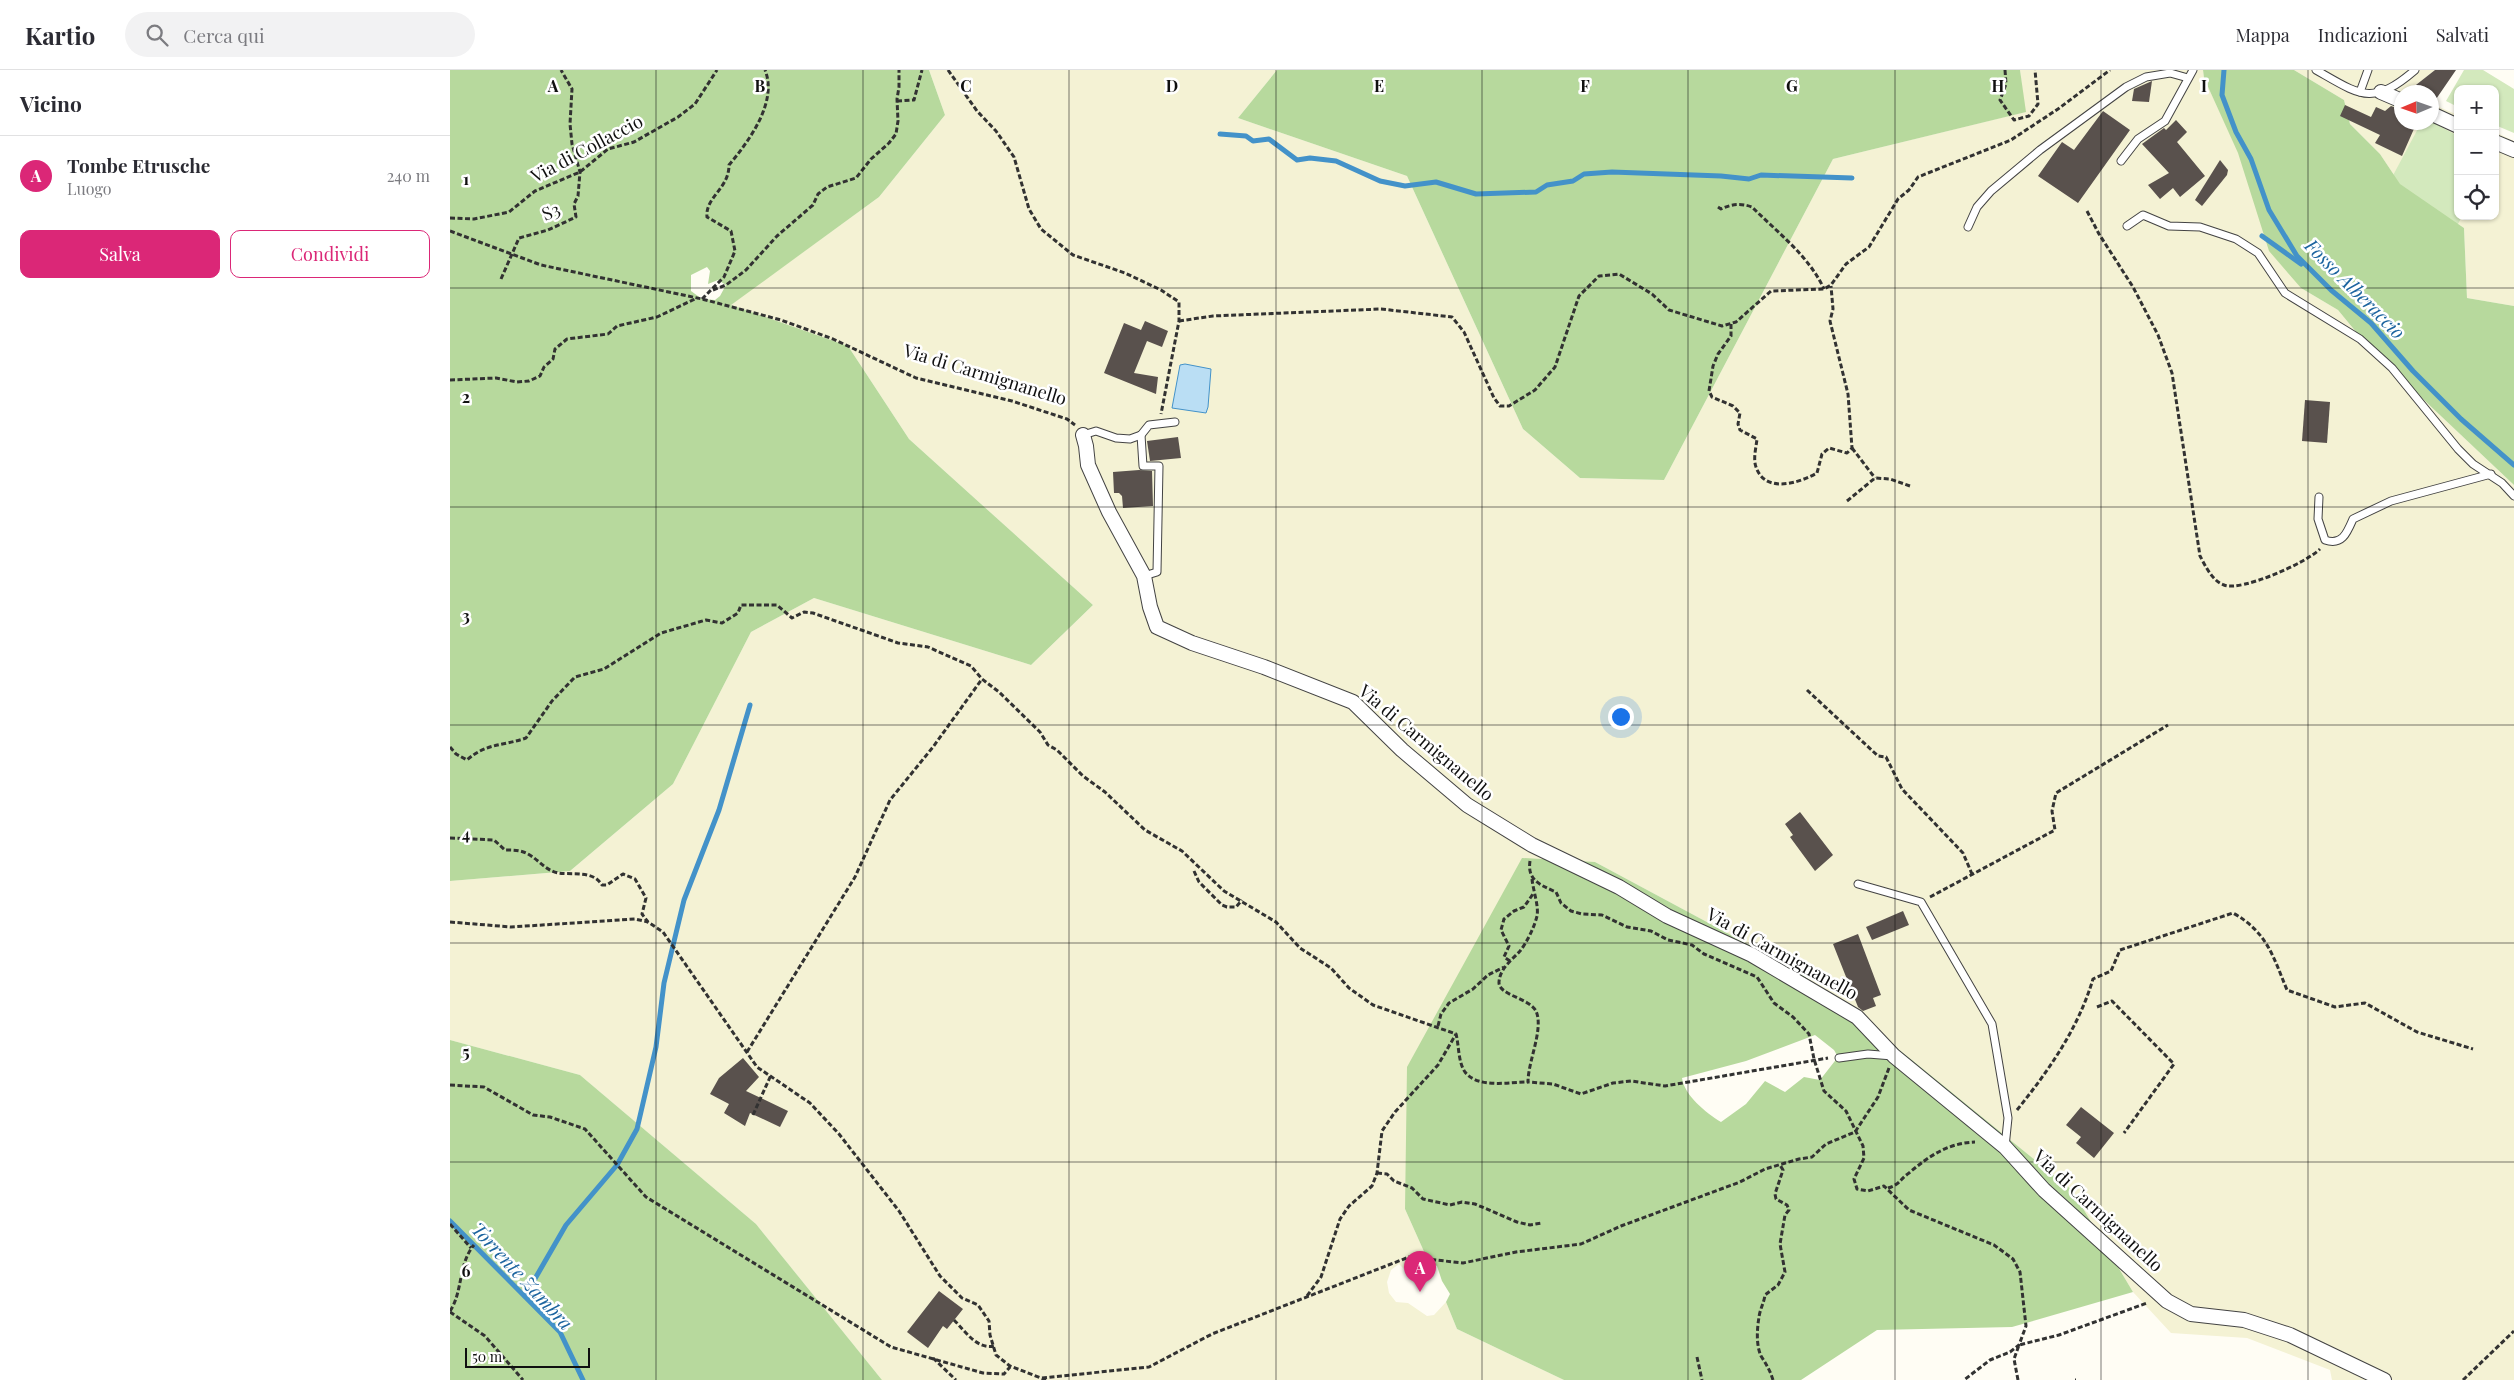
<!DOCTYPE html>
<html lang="it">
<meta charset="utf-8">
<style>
:root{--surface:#fff;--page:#f2f2f3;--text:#2b2b33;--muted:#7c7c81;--line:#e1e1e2;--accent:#db2777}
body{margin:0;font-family:"Playfair Display",serif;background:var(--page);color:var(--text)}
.controls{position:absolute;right:15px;top:15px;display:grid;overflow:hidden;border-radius:10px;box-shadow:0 1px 4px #0004}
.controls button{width:45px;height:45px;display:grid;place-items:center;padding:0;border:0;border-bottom:1px solid var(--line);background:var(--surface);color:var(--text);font:25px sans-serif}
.compass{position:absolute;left:1944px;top:15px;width:45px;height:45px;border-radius:50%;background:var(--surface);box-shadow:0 1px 4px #0004;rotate:268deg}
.scale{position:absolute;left:15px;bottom:12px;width:125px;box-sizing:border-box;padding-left:5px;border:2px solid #101010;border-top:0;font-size:14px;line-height:18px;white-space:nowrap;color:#101010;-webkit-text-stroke:4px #fff;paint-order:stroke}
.you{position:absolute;left:1170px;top:646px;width:18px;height:18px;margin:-12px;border:4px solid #fff;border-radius:50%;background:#1a73e8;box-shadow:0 0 0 8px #1a73e833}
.badge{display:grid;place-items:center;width:32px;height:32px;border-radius:50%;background:var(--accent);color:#fff;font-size:16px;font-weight:700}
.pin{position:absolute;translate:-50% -41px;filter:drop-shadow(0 1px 2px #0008)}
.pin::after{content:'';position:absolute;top:26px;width:18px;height:15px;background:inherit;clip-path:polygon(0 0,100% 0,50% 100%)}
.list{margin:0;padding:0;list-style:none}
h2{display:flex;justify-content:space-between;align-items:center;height:65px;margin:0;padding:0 20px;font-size:21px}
h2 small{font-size:16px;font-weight:400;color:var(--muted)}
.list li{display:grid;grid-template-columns:32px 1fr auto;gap:15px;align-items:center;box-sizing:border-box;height:80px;padding:0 20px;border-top:1px solid var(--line)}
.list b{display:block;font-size:19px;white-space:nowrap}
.list p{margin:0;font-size:16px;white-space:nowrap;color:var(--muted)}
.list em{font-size:16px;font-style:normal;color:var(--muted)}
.actions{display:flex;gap:10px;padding:15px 20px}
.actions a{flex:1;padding:11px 0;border:1px solid var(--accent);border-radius:10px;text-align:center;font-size:18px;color:var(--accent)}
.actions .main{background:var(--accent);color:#fff}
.icon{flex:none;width:28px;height:28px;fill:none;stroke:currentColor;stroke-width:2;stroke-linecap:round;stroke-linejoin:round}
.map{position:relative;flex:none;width:2064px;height:1310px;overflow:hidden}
header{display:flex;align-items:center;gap:30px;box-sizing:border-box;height:70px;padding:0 25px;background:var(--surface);border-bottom:1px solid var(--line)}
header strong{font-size:24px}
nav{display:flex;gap:28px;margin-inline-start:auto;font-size:18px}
.search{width:350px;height:45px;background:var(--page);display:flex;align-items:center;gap:12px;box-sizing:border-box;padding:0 18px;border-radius:28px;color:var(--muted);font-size:19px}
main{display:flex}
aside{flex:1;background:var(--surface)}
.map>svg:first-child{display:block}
.farmland{fill:#f4f2d4}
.green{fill:#d3e9bd}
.forest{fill:#b7d99d;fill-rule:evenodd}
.water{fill:#badef4;stroke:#4392c9}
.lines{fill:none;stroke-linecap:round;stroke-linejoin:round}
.stream{stroke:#4392c9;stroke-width:5}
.building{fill:#59514d}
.service-casing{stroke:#434343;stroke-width:9}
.minor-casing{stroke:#434343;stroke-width:16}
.path{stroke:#323232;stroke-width:3;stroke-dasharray:5 2.5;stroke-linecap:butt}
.service{stroke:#fff;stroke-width:7}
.minor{stroke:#fff;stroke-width:14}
.grid{fill:none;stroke:#101010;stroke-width:1;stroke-opacity:0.55}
.labels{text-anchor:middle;stroke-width:5;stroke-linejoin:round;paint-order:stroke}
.street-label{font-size:18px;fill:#101010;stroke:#fff}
.water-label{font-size:19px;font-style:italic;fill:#1c649f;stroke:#fff}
.grid-label{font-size:16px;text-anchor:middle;font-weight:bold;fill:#101010;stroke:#fff;stroke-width:5;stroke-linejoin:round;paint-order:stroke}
</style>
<header>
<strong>Kartio</strong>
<div class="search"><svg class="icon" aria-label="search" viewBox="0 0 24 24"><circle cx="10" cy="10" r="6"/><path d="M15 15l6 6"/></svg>Cerca qui</div>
<nav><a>Mappa</a><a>Indicazioni</a><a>Salvati</a></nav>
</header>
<main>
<aside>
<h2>Vicino<small></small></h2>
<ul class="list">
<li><span class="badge">A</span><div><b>Tombe Etrusche</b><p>Luogo</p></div><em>240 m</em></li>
</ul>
<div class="actions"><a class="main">Salva</a><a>Condividi</a></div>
</aside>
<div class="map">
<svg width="2064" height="1310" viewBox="0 0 2064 1310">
<rect width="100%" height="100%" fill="#fffdf4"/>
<g class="farmland">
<polygon points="479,0 827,0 788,48 957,106 1073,359 1130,408 1214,410 1383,89 1575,42 1570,0 1753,0 1754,8 1851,218 1888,240 1921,280 2064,415 2064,1310 1882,1310 1880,1300 1797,1268 1721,1263 1683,1222 1622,1120 1462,990 1348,901 1145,792 955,1139 980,1195 972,1204 968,1203 956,1201 949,1194 941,1200 937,1212 939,1223 946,1232 958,1233 977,1246 984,1245 996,1232 1007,1259 1114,1310 432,1310 306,1154 130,1005 0,970 0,811 120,801 223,714 301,562 364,528 581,595 643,535 459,369 398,276 280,235 429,127 495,45"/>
<polygon points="1844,0 1985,0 1957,22 1952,22 1952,52 1982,52 1982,34 2008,45 2008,146 2045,146 2045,62 2064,71 2064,236 2017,228 2014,158 1950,114 1930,84 1900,54 1894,30"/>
</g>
<g class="green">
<polygon points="2014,0 2033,0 2064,19 2064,63 2045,55 2045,19 2008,19 2008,37 1996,31"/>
<polygon points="1982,52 2008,66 2008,146 2012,146 2005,160 1940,111 1971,53"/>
</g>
<g class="forest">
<path d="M0,0H479L495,45L429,127L281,235L398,276L459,369L643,535L581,595L364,528L301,562L223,714L120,801L0,811ZM257,197L260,201L258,214L268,210L276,215L270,226L265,230L252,229L241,221V205Z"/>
<polygon points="827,0 1570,0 1576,42 1383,89 1214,410 1130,408 1073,359 957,106 788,48"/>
<polygon points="1753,0 1844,0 1894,30 1900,54 1930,84 1950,114 2014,158 2017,228 2064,236 2064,415 1921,280 1888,240 1851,218 1819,181 1788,83 1754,8"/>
<path d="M1072,788L1145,792L1348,901L1462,990L1622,1120L1683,1222L1562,1257L1427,1260L1351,1310H1114L1007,1259L996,1232L1000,1224L992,1211L987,1196L982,1193L980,1195L955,1139L957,997ZM1365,965L1384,980L1388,987L1370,1010L1354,1007L1335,1022L1315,1011L1296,1034L1271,1052C1256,1043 1234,1025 1232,1008L1296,991Z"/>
<polygon points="0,970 130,1005 306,1154 432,1310 0,1310"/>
</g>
<polygon class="water" points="735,294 761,299 758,337 756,343 722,338 730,295"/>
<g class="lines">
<g class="stream">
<polyline points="1774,0 1772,25 1786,62 1801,89 1819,140 1847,186 1881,220 1921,253 1963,301 2011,349 2064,395"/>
<polyline points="770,64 796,66 803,71 819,69 847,90 860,88 886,91 930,111 955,116 986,112 1026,124 1086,122 1097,115 1123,111 1134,104 1162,102 1271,106 1299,109 1311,105 1402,108"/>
<polyline points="1812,166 1851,194"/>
<polyline points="0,1151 110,1262 133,1310"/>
<polyline points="75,1226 116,1155 167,1095 187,1059 206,977 214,913 234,830 269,740 300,635"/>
</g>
</g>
<g class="building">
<polygon points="1985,0 2006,0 1982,35 1982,22 1957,22"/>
<polygon points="1702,11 1699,32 1682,31 1684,19"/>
<polygon points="1895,35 1921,47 1926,37 1935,41 1941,36 1952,40 1952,52 1967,52 1952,86 1925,73 1930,65 1890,46"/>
<polygon points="1653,41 1680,60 1628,133 1588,106 1612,72 1624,80"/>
<polygon points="1726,50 1737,62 1727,72 1755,106 1730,127 1723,118 1710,129 1698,115 1719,103 1692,74 1714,58 1716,60"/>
<polygon points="1770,90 1778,100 1777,105 1752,136 1745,130"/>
<polygon points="695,251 718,261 712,277 697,271 684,303 708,307 706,324 654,303 674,253 691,260"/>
<polygon points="1855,330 1880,332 1877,373 1852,371"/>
<polygon points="728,367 731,388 700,391 697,371"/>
<polygon points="689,400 702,401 703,436 673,438 672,426 669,423 664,423 663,402"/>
<polygon points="1350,742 1383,785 1365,801 1340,767 1343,765 1335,754"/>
<polygon points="1453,841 1459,855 1422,870 1416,857"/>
<polygon points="1408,864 1431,925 1423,928 1426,936 1413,941 1408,937 1383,874"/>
<polygon points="293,988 309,1007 296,1021 338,1041 330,1057 300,1043 295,1056 274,1043 279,1034 260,1024 269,1008"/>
<polygon points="1631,1037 1664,1063 1644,1088 1626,1073 1631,1067 1616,1055"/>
<polygon points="489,1221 513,1239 497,1259 493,1256 478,1278 457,1262"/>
</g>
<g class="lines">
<g class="service-casing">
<g id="service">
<path d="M1866,0C1910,25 1922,37 1965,0"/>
<polyline points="1910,22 1918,0"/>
<polyline points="1671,91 1688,69 1715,51 1743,0"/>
<polyline points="1677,156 1693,145 1719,156 1750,157 1786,169 1808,183 1835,223 1910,269 1942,298 2008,379 2023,394 2052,413 2064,426"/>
<polyline points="1518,157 1527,137 1541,121 1590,80 1676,17 1696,7 1720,3 1738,8"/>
<polyline points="633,365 646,361 666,368 680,369 691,365 699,355 725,352"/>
<polyline points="691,365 693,396 709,396 707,502 694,506"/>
<path d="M1869,427L1868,449L1875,470C1892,476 1897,463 1903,449L1941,431L2041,404"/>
<polyline points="1408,814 1471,832 1542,954 1558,1048 1555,1077"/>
<polyline points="1389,988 1418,984 1443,986"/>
</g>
</g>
<g class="minor-casing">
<g id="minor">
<polyline points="1931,22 1952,31"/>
<polyline points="1982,44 2008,56"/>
<polyline points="2045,72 2064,80"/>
<polyline points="633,365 636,376 638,395 659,442 694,506 700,537 707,557 742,573 814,597 903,632 952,680 1017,735 1082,775 1169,817 1217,846 1302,885 1407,947 1444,986 1555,1077 1594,1120 1717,1231 1741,1244 1794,1250 1840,1265 1934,1310"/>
</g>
</g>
<g class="path">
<polyline points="498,0 527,41 546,61 564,87 579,139 591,159 623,185 675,203 711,220 729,232 729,251 711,344"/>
<polyline points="1555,0 1556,14 1550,30 1564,50 1579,46 1588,34 1585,0"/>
<polyline points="447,31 464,30 472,0"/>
<path d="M1268,137L1271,139C1282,134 1291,133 1302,137C1327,162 1359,186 1374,219"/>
<path d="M1637,141L1649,164L1683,217L1708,265L1722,303L1750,486C1755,495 1762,511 1774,515C1791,522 1856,493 1870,479"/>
<polyline points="0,148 24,149 59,142 85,121 130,102 158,79 184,72 228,47 245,34 267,0"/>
<polyline points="0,161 91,195 252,229 331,250 383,269 466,308 562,331 617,349 625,355"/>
<polyline points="51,209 69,168 98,160 126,147 124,134 128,126 130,102 122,74 120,54 122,19 111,0"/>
<polyline points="263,220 276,215 296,200 327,166 363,135 368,124 377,117 406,108 421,89 439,73 446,64 448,51 447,29 449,17 449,0"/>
<path d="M252,229L274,207L285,181L281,161L257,147C255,127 279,119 279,95C299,71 328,32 315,0"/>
<polyline points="729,251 763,246 931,239 1002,247 1014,262 1044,328 1050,336 1059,336 1085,320 1105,297 1129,226 1149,206 1169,204 1202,224 1219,240 1272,256 1286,252 1321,221 1374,219 1381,215 1396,194 1419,177 1448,129 1459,120 1468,107 1561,70 1608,39 1660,0"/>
<path d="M1281,254V266L1268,284L1263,296L1259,321L1262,327L1283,336L1290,343L1288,354L1290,360L1307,369C1306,378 1303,389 1306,397C1315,424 1349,413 1367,403L1372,384L1379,378L1397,383L1402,378L1398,324L1380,251L1383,239L1381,216"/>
<polyline points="0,310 46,308 67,312 79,311 90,306 94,297 103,289 105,279 117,269 158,264 167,256 207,247 247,228"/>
<polyline points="1402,378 1425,408"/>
<polyline points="1397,431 1425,408 1440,409 1460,416"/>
<polyline points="1357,620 1428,686 1436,687 1452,719 1513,783 1522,804"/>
<path d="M0,677L6,684L17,690C36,673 53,676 76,668L102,631L125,607L154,599L211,563L256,550L272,553L288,543L291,535H327L342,548L354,542L363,543L448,573L478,577L521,596L532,609L549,622L590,662L598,675L607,680L633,706L655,722L695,760L732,781L774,821L826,852L850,878L881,898L899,918L923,935L1006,964C1009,975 1008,992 1015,1002C1028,1019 1060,1012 1078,1012"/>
<path d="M0,768L44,770L55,780C63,780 71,780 78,784C89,790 95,800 108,803C122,805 143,800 152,815H157L173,804L185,809L196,828L192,844L198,852L213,862L307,997L360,1033L389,1064L449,1141L490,1206L512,1228L528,1235L539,1251L540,1265L546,1285L560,1296L596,1310"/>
<path d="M1080,791C1077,810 1090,815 1106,822L1111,833L1121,841L1132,844L1152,845L1177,857L1201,861L1218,870L1242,875L1254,884L1307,907L1324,933L1343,947L1359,964L1364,989L1374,1021L1396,1041L1413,1076L1414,1088L1404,1109L1407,1119L1418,1121L1434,1116L1459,1140L1544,1175L1563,1189L1570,1202L1576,1256L1569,1275L1560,1282L1540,1290L1514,1310"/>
<polyline points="744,801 749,812 772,835 777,837 786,837 792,830"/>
<path d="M1082,809C1083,820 1089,836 1087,846C1084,858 1077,872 1070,881C1062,890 1050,898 1049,912C1048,925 1079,928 1086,941C1094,959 1078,991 1078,1012L1103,1014L1131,1024L1163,1013L1181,1011L1215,1016L1378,988"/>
<polyline points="1480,827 1605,760 1602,741 1606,723 1718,655"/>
<polyline points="0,852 61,857 185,849 198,852"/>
<polyline points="1060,891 1054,887 1059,876 1051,860 1054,849 1064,841 1074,837 1083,824"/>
<polyline points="1647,937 1662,931 1724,994 1674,1063"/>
<polyline points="988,956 991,944 999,933 1023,919 1038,905 1054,897"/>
<polyline points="297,982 405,807 440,730 483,677 532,609"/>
<polyline points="0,1015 34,1017 83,1045 100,1047 135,1059 196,1127 441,1277 533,1303 554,1304 560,1297"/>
<path d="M1567,1040C1599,1000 1628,959 1643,909L1661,901L1670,880L1783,843C1817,862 1823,886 1837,920L1885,937L1915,933L1967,962L2023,979"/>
<polyline points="303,1045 321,1005"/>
<polyline points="927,1103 937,1104 944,1111 962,1118 973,1129 1000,1135 1012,1132 1025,1134 1067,1152 1080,1155 1092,1153"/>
<path d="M1438,1118C1451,1114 1449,1110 1459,1103C1479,1086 1498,1073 1525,1072"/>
<polyline points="0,1154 21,1178"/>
<polyline points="857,1226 871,1207 890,1149 899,1136 922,1116 927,1103 932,1061 945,1042 988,995 1006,964"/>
<path d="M0,1241C13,1222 8,1194 24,1175"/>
<polyline points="0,1242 35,1266 73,1310"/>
<path d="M504,1250C516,1262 527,1280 545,1276"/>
<polyline points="1247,1287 1252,1310"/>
<polyline points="483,1288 506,1310"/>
<polyline points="592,1308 699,1297 762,1264 959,1187 1013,1193 1066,1182 1131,1174 1171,1156 1290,1112 1315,1099 1349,1089 1362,1087 1376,1074 1405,1062 1428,1027 1439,998"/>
<path d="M1323,1310C1320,1300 1316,1294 1311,1286C1306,1275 1307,1259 1309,1247C1310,1239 1314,1233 1315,1225L1328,1215L1335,1202L1330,1174L1335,1145L1339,1140L1337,1135L1326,1129L1325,1124L1333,1100L1330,1095"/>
<polyline points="1568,1310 1564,1289 1569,1275 1609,1265 1697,1233"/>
<polyline points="1625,1310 1626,1310"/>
<polyline points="2013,1310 2064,1261"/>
</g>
<use href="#service" class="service"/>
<use href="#minor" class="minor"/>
</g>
<path class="grid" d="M206,0V1310M413,0V1310M619,0V1310M826,0V1310M1032,0V1310M1238,0V1310M1445,0V1310M1651,0V1310M1858,0V1310M0,218H2064M0,437H2064M0,655H2064M0,873H2064M0,1092H2064"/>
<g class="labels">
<g class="street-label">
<text transform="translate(137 79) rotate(-28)" y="6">Via di Collaccio</text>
<text transform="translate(101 142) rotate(-22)" y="6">S3</text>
<text transform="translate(535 305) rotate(17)" y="6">Via di Carmignanello</text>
<text transform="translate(976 673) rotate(40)" y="6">Via di Carmignanello</text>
<text transform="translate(1332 884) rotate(29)" y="6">Via di Carmignanello</text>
<text transform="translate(1648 1141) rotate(43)" y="6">Via di Carmignanello</text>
</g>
<g class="water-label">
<text transform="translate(1905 219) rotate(45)" y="7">Fosso Alberaccio</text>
<text transform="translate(72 1206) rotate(47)" y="7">Torrente Zambra</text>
</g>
</g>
<g class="grid-label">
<text x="103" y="22">A</text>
<text x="310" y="22">B</text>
<text x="516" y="22">C</text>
<text x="722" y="22">D</text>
<text x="929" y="22">E</text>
<text x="1135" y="22">F</text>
<text x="1342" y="22">G</text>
<text x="1548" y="22">H</text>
<text x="1754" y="22">I</text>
<text x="16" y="115">1</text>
<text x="16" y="333">2</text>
<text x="16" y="552">3</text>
<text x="16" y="770">4</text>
<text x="16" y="988">5</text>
<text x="16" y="1207">6</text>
</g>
</svg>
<div class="controls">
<button>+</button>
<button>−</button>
<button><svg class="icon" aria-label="locate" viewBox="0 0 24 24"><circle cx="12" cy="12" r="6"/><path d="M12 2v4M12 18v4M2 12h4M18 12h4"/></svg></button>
</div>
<svg class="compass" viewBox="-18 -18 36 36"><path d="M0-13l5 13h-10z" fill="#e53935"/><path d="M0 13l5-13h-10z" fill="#7c7c81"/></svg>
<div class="scale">50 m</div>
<div class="you"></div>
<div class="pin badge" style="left:970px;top:1222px">A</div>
</div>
</main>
